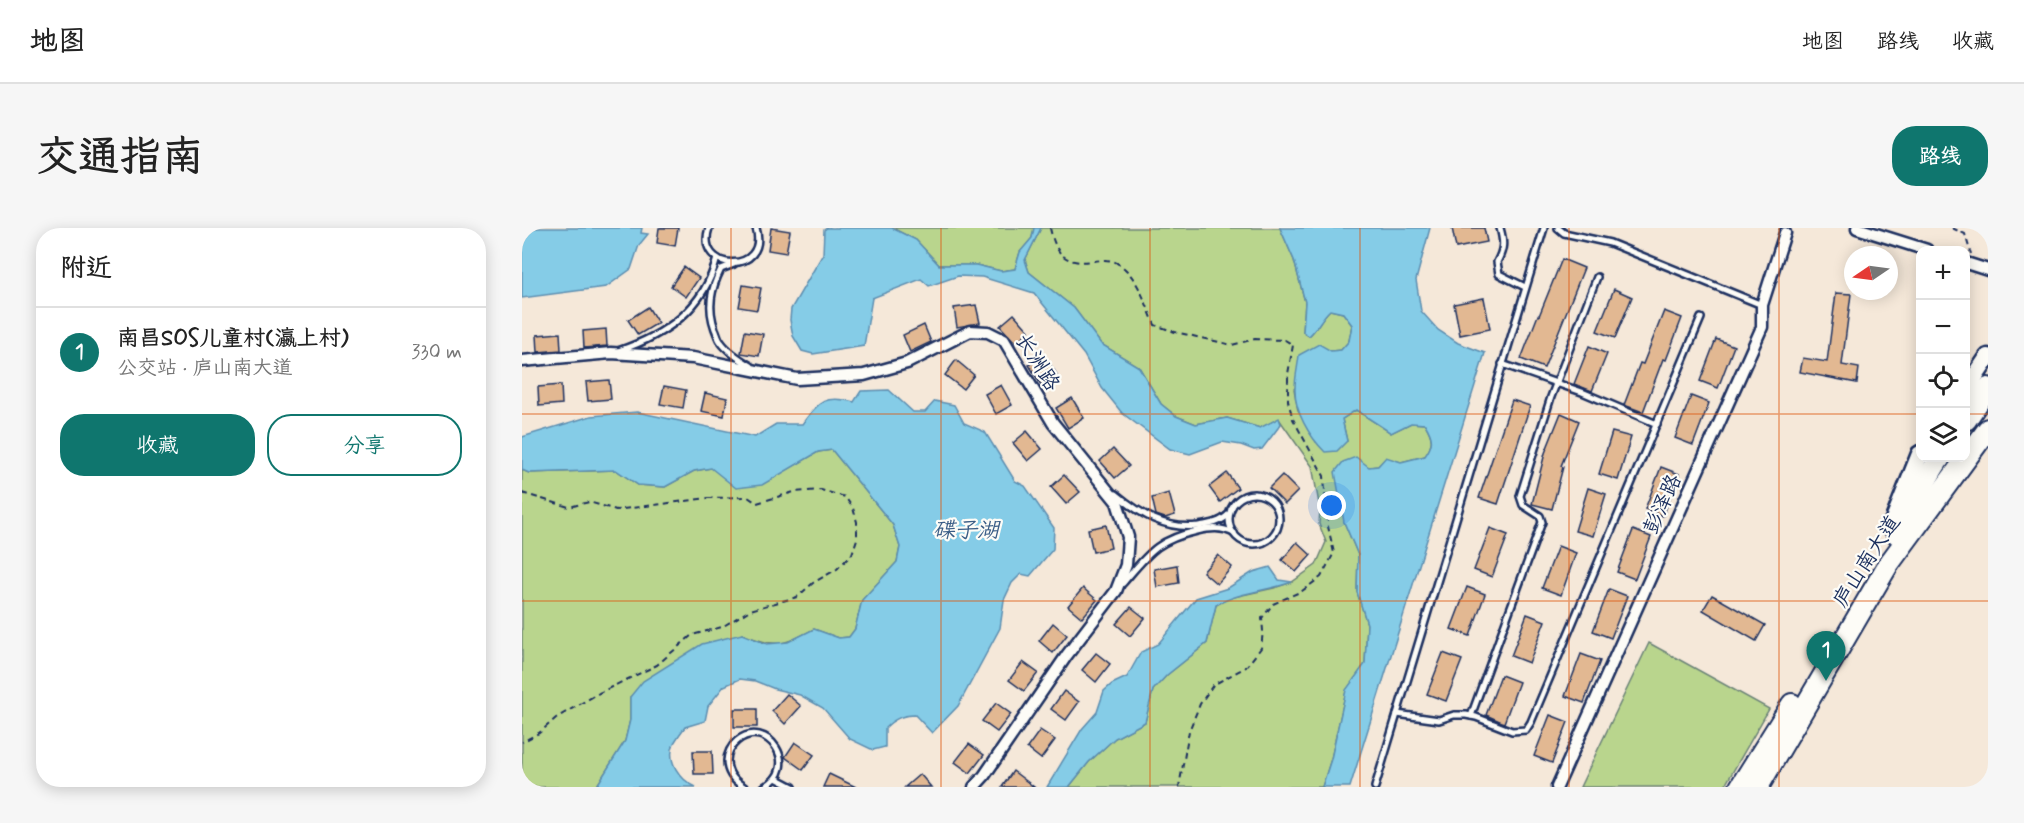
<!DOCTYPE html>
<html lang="zh">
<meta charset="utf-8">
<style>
:root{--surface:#fff;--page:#f6f6f6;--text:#222;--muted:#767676;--line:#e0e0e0;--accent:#0f766e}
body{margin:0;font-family:Mynerve,"LXGW WenKai TC",sans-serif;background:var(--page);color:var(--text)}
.controls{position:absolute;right:18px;top:18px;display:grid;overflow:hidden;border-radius:12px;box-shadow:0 3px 15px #0003}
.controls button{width:54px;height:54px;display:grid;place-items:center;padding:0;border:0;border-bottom:2px solid var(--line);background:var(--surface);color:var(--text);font:30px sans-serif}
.compass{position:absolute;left:1322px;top:18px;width:54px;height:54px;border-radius:50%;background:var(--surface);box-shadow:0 3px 15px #0003;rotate:257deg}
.you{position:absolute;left:810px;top:278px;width:21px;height:21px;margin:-15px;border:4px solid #fff;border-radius:50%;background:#1a73e8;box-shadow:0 0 0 9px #1a73e833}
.badge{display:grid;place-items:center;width:39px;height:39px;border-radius:50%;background:var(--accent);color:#fff;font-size:20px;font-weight:700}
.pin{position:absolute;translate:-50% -50px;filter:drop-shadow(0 2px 3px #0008)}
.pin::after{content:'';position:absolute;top:32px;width:21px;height:18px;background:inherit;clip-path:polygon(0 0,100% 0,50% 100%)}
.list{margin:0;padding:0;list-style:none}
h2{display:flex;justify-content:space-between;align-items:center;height:78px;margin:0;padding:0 24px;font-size:26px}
h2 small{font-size:20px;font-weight:400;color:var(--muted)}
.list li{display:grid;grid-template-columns:39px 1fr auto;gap:18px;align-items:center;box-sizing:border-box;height:90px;padding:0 24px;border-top:2px solid var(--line)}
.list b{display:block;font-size:22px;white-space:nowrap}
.list p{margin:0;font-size:20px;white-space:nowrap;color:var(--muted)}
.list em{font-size:20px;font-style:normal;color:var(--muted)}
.actions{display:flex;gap:12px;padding:18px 24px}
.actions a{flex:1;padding:14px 0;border:2px solid var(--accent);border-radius:24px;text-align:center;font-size:21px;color:var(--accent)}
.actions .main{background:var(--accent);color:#fff}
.icon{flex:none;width:33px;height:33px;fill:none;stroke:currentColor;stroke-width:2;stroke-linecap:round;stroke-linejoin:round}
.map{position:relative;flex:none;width:1466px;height:559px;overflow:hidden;border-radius:24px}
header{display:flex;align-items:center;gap:36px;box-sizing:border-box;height:84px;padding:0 30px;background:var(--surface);border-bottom:2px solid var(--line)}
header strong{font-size:28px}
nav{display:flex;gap:33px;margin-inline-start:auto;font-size:21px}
.intro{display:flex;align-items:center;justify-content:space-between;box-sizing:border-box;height:144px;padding:0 36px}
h1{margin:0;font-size:42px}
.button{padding:15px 27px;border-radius:24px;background:var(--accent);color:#fff;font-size:21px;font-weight:700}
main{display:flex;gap:36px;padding:0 36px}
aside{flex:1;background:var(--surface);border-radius:24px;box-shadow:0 3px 15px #0003}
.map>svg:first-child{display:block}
.green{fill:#b9d58d;stroke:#6a8276;stroke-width:1.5}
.water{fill:#85cce7;stroke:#5b8db0;stroke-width:1.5}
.building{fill:#e2b892;stroke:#1b2f5e;stroke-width:1.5}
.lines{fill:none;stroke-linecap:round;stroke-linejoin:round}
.lane-casing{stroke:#1b2f5e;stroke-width:10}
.street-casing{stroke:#1b2f5e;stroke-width:15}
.primary-casing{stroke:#1b2f5e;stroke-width:21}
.highway-casing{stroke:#1b2f5e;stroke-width:24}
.path{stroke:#1b2f5e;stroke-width:2;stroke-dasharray:6 4.5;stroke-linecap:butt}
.lane{stroke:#fdfcf7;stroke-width:5}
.street{stroke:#fdfcf7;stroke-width:10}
.primary{stroke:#fdfcf7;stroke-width:16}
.highway{stroke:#fdfcf7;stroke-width:20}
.grid{fill:none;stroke:#de5710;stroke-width:1.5;stroke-opacity:0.55}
.labels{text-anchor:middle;stroke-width:4.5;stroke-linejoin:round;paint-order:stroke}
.street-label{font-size:21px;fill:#1b2f5e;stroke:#fdfcf7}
.water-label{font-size:22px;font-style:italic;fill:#3b5e87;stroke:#fdfcf7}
</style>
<header>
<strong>地图</strong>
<nav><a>地图</a><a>路线</a><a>收藏</a></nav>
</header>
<div class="intro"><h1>交通指南</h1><a class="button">路线</a></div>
<main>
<aside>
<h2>附近<small></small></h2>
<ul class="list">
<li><span class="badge">1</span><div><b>南昌SOS儿童村(瀛上村)</b><p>公交站 · 庐山南大道</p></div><em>330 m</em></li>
</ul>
<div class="actions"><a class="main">收藏</a><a>分享</a></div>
</aside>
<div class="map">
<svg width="1466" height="559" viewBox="0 0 1466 559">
<rect width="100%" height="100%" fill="#f5e8d9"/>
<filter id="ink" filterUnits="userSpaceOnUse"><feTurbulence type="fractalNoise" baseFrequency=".0167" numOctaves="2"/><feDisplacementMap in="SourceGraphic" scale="12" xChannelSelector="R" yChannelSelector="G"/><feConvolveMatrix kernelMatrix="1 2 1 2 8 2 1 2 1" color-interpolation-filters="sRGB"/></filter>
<g filter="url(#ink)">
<g class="green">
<polygon points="370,0 512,0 510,10 498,24 493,41 479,43 454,37 417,37 394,12"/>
<path d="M519,0H758L772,32L783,74L781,104L787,108C796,100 798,91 808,82L821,85L830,97L827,113L819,122L809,123L772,161L776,183L794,214L825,213L820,191L834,182L869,205L889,195L903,196C911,209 912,216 903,228L879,234L864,230L856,238L847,239L822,294L836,327L835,364L845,396L843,436L824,463L809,531L800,559H547L567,534L593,510L623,494L631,462L645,447L685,415L694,377L707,370L752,360L770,354L794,337L804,314L797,296L798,281L790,238L757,191L738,200L705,190L674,196L654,188L639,176L617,139L579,116L552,80L507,44L503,32Z"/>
<path d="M310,222L371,297L378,319L375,334L340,372L333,401L327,409L317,410L292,401C260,418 255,420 220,406L108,469V492L103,513L74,559H0V242L7,245L94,242L116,257L143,259L172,243L189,240L240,256L296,224Z"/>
<polygon points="1127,415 1247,481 1202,559 1058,559"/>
</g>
<g class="water">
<polygon points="10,0 120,0 119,5 126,6 117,17 109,41 84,59 0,70 0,9"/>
<polygon points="305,0 370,0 394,12 417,37 454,37 479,43 493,41 498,24 510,10 512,0 519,0 503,32 507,44 552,80 579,116 617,139 639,176 654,188 674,196 705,190 738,200 757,190 759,196 740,221 732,222 719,217 700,214 668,226 648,221 600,185 580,160 562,127 512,65 460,49 436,48 407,58 399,51 350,70 342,118 291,126 280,123 271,108 268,92 269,81 301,26 302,2"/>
<path d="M758,0H908L894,52L899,83L916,102L936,115L963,125L828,559H800L809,531L824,462L843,436L845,396L835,364L836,327L822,294L813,244L821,234L834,229L847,239L856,238L864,229L879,234L903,228C912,216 911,209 903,196L889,195L869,205L834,182L820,191L825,213L815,223L803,224C787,208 772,183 773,160C773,149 776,138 777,127L797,116L809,123L819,122L827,113L830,97L821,85L808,82C799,90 796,100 787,108L781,104L783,74L772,32Z"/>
<path d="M367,162L391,184H403L413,173L432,177L442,195L463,204L493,253L503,258L532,300L531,321L508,348L499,346L490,355L482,372L478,400L436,478L410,505L393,487C380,487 372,491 363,500V519L351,522L328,511L301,480L278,467L253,461L233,453L218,451L202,458L186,478L183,493L163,499C159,504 155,510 152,515C144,533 158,552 174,559H74L103,513L108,492V469L121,453L180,416L220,406L245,416L266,414L292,401L317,410L327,409L333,401L340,372L375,334L378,319L371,297L310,222L296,224L240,257L214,260L189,240L172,243L143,259L116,257L94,242L7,245L0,242V209L69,188L115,184L233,209L254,196H280C297,174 302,166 332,174L339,163Z"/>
<path d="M748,339L757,352L770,354C745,363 717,364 694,377L685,415L645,447L631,462L623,494L593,510L567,534L547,559H525L560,501L575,484L582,463L590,456L605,449L619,424L636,416L674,370L706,360L731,344Z"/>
</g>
<g class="building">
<polygon points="137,0 156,0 153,18 135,15"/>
<polygon points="249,0 268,3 264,25 246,22"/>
<polygon points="930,0 962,0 965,14 934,20"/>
<polygon points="1040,31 1062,40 1022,140 999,131 1016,87 1017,88"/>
<polygon points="162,39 177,50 164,69 149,58"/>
<polygon points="221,57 239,60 235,82 217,79"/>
<polygon points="1092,61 1110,69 1093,110 1075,103"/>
<polygon points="1314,65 1329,66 1320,137 1337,140 1335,155 1278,144 1281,130 1305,134"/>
<polygon points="962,70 968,101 938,107 932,76"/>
<polygon points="454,77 458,95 435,99 432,80"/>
<polygon points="126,79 136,95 116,107 106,92"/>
<polygon points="1142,83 1160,90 1144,132 1141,131 1121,184 1102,177 1118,135 1121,136"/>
<polygon points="492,86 507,103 494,115 478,98"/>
<polygon points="402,97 409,114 388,124 381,107"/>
<polygon points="84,101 85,118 62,120 61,103"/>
<polygon points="223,103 241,106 237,128 219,125"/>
<polygon points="38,105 39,122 16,124 15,107"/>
<polygon points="1194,111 1212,118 1196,160 1178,153"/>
<polygon points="1067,118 1085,126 1070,163 1052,156"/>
<polygon points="522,127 535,147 519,157 507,137"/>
<polygon points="434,132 452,147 441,161 423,147"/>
<polygon points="87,152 89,171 66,173 64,154"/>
<polygon points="39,157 40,176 17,178 16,159"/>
<polygon points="479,157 490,177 474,186 463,166"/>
<polygon points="142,158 164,162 161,180 138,176"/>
<polygon points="183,165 205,170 202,188 179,183"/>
<polygon points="1169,168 1187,175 1171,217 1153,210"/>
<polygon points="550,170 562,190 546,200 534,180"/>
<polygon points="990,172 1008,178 976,276 957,270"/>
<polygon points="1039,185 1057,193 1039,238 1041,239 1030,281 1010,276 1023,225"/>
<polygon points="505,203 520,221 506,233 491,215"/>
<polygon points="1090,204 1109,209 1096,252 1077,246"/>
<polygon points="591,221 607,238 593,250 578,233"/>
<polygon points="1139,239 1157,246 1141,288 1123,281"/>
<polygon points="705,245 716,260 698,274 687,259"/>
<polygon points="542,247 558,264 544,276 529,259"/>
<polygon points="760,247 776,263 763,276 747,260"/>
<polygon points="1066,260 1084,266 1071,308 1053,303"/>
<polygon points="647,265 653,287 643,290 634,287 630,270"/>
<polygon points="584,297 589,320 571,324 566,301"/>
<polygon points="968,300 986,307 970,349 952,342"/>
<polygon points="1111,302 1129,309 1113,351 1095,344"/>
<polygon points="775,314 789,327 774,344 760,332"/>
<polygon points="1036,318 1054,325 1039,367 1020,360"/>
<polygon points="696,327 710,339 695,356 681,344"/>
<polygon points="655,337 657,355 635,359 632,341"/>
<polygon points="945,359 963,366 948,408 929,401"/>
<polygon points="561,360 575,372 560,390 546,378"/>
<polygon points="1087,361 1105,368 1089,410 1071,403"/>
<polygon points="1190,367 1243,397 1234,413 1181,382"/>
<polygon points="609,379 623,390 608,408 594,396"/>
<polygon points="1005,386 1023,393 1007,435 989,428"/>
<polygon points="531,395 545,407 531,425 517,413"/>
<polygon points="574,425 588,436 574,454 560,442"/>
<polygon points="921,425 940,432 924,473 905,466"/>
<polygon points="1059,426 1078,433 1062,475 1043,468"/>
<polygon points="501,434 516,445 502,463 487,452"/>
<polygon points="979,447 997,454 982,495 964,487"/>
<polygon points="542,463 557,474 544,492 529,481"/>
<polygon points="265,466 279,478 263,496 250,483"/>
<polygon points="474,475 489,486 475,504 460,493"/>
<rect x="212" y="481" width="23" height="18"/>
<polygon points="1028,487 1046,494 1030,535 1012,528"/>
<polygon points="518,502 533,512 519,531 505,520"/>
<polygon points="273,514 292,527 281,542 263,529"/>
<polygon points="447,516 462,527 448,545 433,534"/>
<polygon points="171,523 190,523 191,546 172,546"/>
<polygon points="491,543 512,559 480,559"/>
<polygon points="307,546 334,559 301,559"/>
<polygon points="398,546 409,559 383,559"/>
</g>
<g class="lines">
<g class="lane-casing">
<g id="lane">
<path d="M187,0C172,45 248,47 234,0"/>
<path d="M978,0C982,14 982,21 975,34L977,46L1003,59"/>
<polyline points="1036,0 1042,5 1088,15 1240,77"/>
<path d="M212,36L199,41C189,61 185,79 193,101C195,105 196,111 199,114C206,124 219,132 229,138"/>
<path d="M96,123C144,107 182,81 195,30"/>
<polyline points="980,136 1060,164 1135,196"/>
<path d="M594,266C618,286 644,302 676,298C689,296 698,295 707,286"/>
<circle cx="732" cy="291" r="25"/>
<path d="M601,355C627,325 635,312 675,303C689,300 699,299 712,305"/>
<polyline points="875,486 917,492 932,487 944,487 954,489 990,503 1004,502 1009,494 1179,90"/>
<polyline points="949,488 1020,294 1018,288 1001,277 998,268 1029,169 1075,49"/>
<polyline points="254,550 271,559"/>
<path d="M222,559C212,553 205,545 205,533C205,526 209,518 215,513C245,488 280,540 242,559"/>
<polyline points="853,559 1022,0"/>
</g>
</g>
<g class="street-casing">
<g id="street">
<polyline points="1335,0 1405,22"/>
<polyline points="1444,35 1466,42"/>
<polyline points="0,133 89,125 171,130 275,151 342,147 385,135 448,103 466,104 482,112 531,195 595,274 606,309 604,337 594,363 545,427 462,548 452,559"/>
<polyline points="1035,559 1240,99 1240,77 1263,5"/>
</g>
</g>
<g class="primary-casing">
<g id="primary">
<polyline points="1444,162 1466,129"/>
<polyline points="1369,299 1398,226"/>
</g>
</g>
<g class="highway-casing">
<g id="highway">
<polyline points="1444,192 1466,160"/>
<path d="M1375,306C1391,281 1401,254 1418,230"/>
<polyline points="1218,559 1270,476"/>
<polyline points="1236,559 1366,337 1466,201"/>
</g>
</g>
<g class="path">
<path d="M528,0C534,27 543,37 572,33C579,32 589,31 595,35C615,46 624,77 633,97L653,104L710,117L733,111L763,112L771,117L766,146V173L771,191L802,248L805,294L812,325L799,349L780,363L751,376L740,390L741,403L739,420L724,439L691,457L678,476L667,503L657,559"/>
<polyline points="1430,0 1443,6 1449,26"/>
<polyline points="0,265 47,279 67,274 94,282 186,270 226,269 235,275 272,264 299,262 323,269 331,280 335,294 335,311 330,326 315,341 291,355 275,369 228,382 200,399 170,407 135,437 77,465 34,490 17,505 0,514"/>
</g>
<use href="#lane" class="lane"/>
<use href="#street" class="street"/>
<use href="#primary" class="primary"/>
<use href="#highway" class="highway"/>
</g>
</g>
<path class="grid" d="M209,0V559M419,0V559M628,0V559M838,0V559M1047,0V559M1257,0V559M0,186H1398M1444,186H1466M0,373H1466"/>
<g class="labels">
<g class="street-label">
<text transform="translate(516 134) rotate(58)" y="7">长洲路</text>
<text transform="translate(1140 276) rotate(-66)" y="7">彭泽路</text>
<text transform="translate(1344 333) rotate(-57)" y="7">庐山南大道</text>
</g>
<g class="water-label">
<text x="444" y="309">碟子湖</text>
</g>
</g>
</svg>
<div class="controls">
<button>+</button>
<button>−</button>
<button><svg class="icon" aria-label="locate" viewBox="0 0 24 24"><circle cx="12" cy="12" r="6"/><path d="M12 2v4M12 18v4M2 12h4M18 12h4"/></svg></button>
<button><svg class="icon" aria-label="layers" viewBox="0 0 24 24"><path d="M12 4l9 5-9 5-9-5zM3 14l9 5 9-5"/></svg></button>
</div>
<svg class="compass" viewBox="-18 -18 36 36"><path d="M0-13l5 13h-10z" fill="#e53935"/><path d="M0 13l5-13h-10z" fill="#767676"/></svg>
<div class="you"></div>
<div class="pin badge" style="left:1304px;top:453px">1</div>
</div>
</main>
